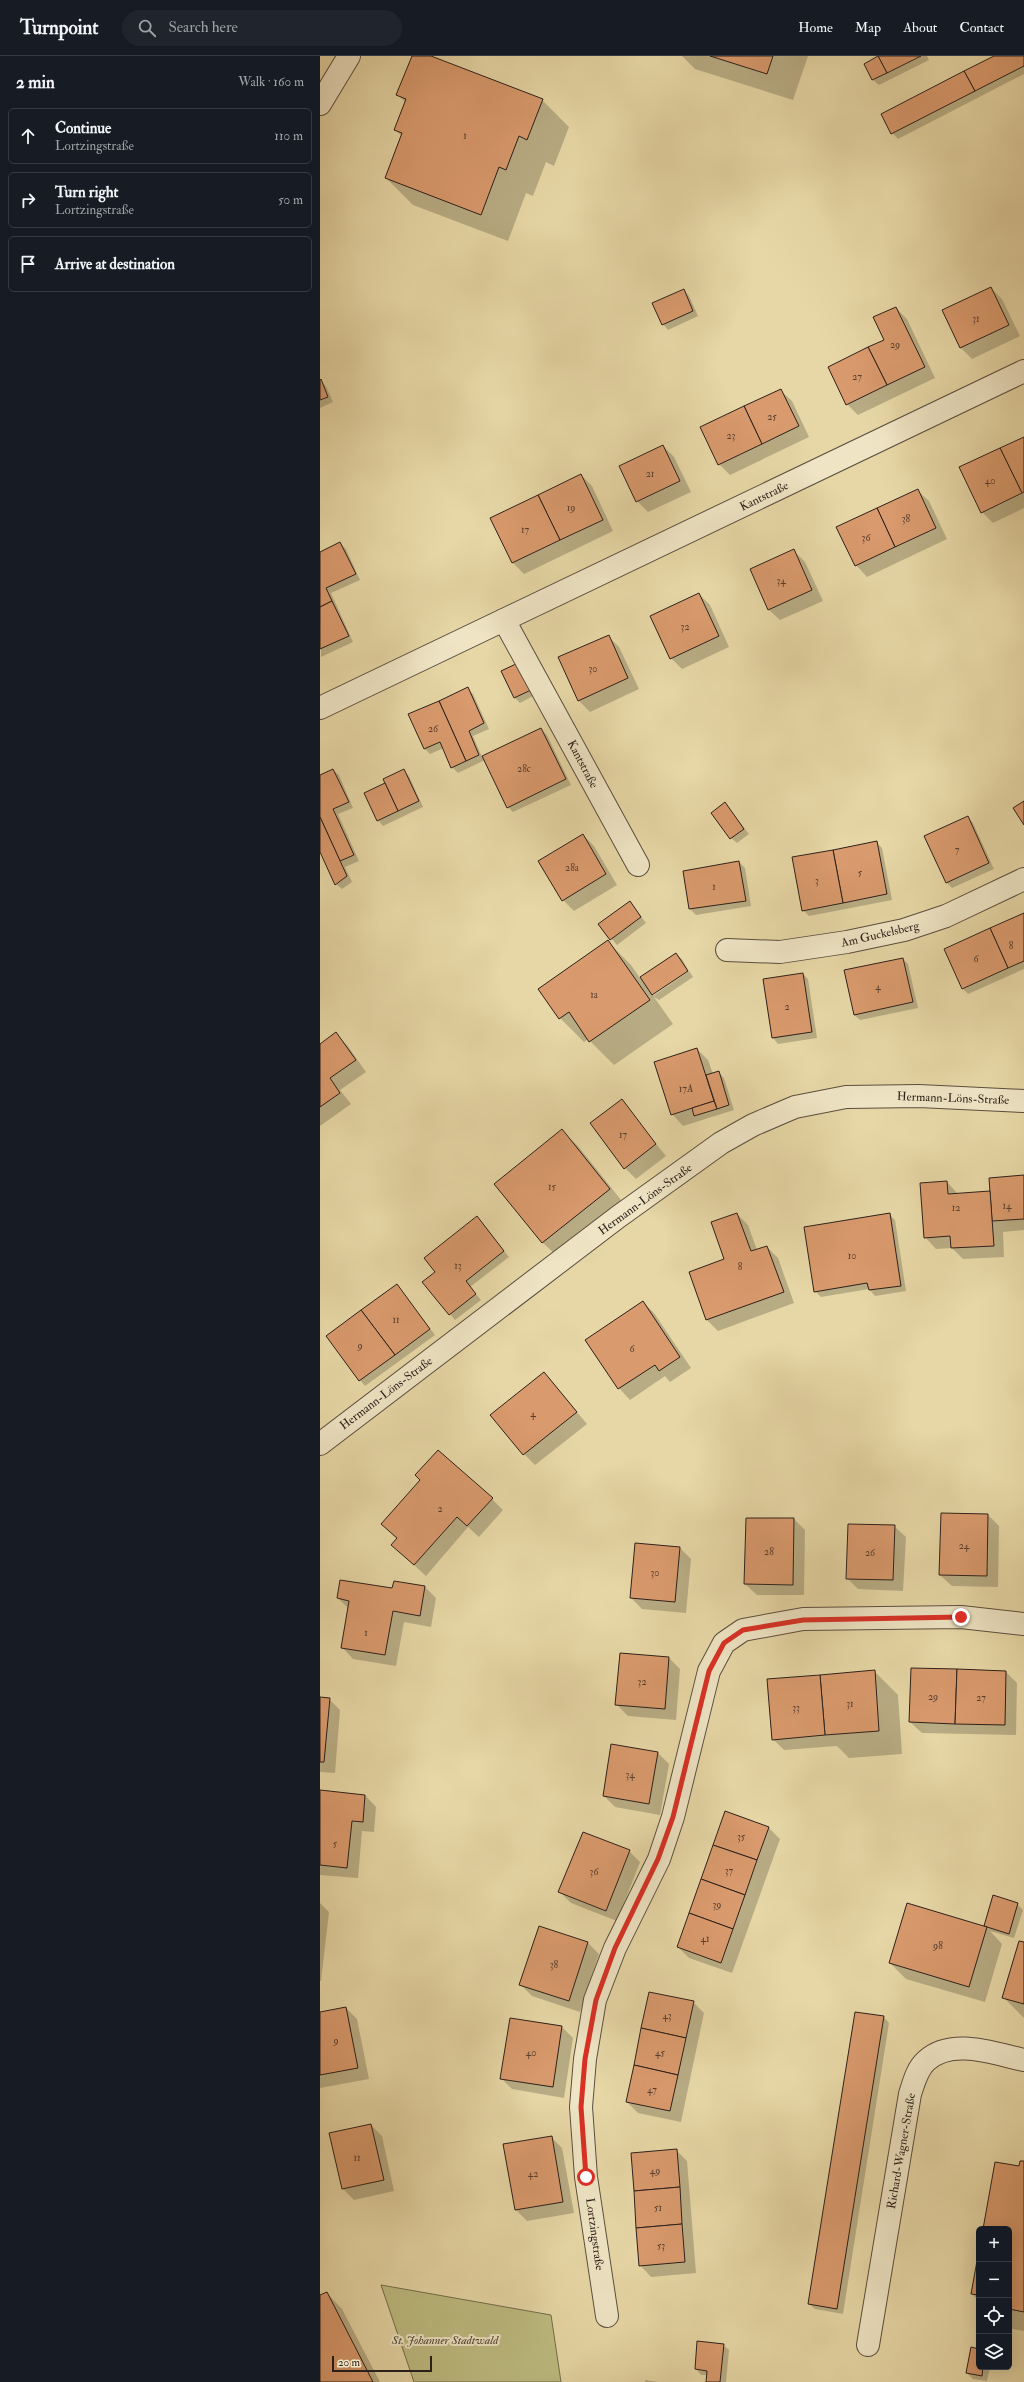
<!DOCTYPE html>
<meta charset="utf-8">
<style>
:root{--surface:#171b24;--page:#20242c;--text:#f1f3f6;--muted:#9ea1a6;--line:#363941}
body{margin:0;font-family:"IM FELL Double Pica",serif;background:var(--page);color:var(--text)}
.controls{position:absolute;right:12px;bottom:12px;display:grid;overflow:hidden;border-radius:6px;box-shadow:0 4px 16px #0002}
.controls button{width:36px;height:36px;display:grid;place-items:center;padding:0;border:0;border-bottom:1px solid var(--line);background:var(--surface);color:var(--text);font:20px sans-serif}
.scale{position:absolute;left:12px;bottom:10px;width:100px;box-sizing:border-box;padding-left:4px;border:2px solid #2c201b;border-top:0;font-size:11px;line-height:14px;white-space:nowrap;color:#2c201b;-webkit-text-stroke:3px #efe5c5;paint-order:stroke}
.stop{position:absolute;width:12px;height:12px;margin:-9px;border:3px solid #d93025;border-radius:50%;background:#fff}
.stop.end{background:#d93025;border-color:#fff;box-shadow:0 1px 4px #0008}
.list{margin:0;padding:0;list-style:none}
h2{display:flex;justify-content:space-between;align-items:center;height:52px;margin:0;padding:0 16px;font-size:17px}
h2 small{font-size:13px;font-weight:400;color:var(--muted)}
.list li{display:grid;grid-template-columns:26px 1fr auto;gap:12px;align-items:center;box-sizing:border-box;height:56px;margin:0 8px 8px;padding:0 8px;border:1px solid var(--line);border-radius:6px}
.list b{display:block;font-size:15px;white-space:nowrap}
.list p{margin:0;font-size:13px;white-space:nowrap;color:var(--muted)}
.list em{font-size:13px;font-style:normal;color:var(--muted)}
.icon{flex:none;width:22px;height:22px;fill:none;stroke:currentColor;stroke-width:2;stroke-linecap:round;stroke-linejoin:round}
.map{position:relative;flex:none;width:704px;height:2326px;overflow:hidden}
header{display:flex;align-items:center;gap:24px;box-sizing:border-box;height:56px;padding:0 20px;background:var(--surface);border-bottom:1px solid var(--line)}
header strong{font-size:19px}
nav{display:flex;gap:22px;margin-inline-start:auto;font-size:14px}
.search{width:280px;height:36px;background:var(--page);display:flex;align-items:center;gap:10px;box-sizing:border-box;padding:0 14px;border-radius:22px;color:var(--muted);font-size:15px}
main{display:flex}
aside{flex:1;background:var(--surface)}
.map>svg:first-child{display:block}
.green{fill:#bdbc81;stroke:#746e4e}
.shadow{fill:#0003}
.building{fill:#d99a6d;stroke:#2c201b}
.lines{fill:none;stroke-linecap:round;stroke-linejoin:round}
.minor-casing{stroke:#5b4e3e;stroke-width:24}
.minor{stroke:#efe5c5;stroke-width:22}
.route{stroke:#d93025;stroke-width:5}
.labels{text-anchor:middle;stroke-width:4;stroke-linejoin:round;paint-order:stroke}
.number-label{font-size:10px;fill:#573e30}
.street-label{font-size:12px;fill:#2c201b;stroke:#efe5c5}
.park-label{font-size:12px;font-style:italic;fill:#504734;stroke:#efe5c5}
</style>
<header>
<strong>Turnpoint</strong>
<div class="search"><svg class="icon" aria-label="search" viewBox="0 0 24 24"><circle cx="10" cy="10" r="6"/><path d="M15 15l6 6"/></svg>Search here</div>
<nav><a>Home</a><a>Map</a><a>About</a><a>Contact</a></nav>
</header>
<main>
<aside>
<h2>2 min<small>Walk · 160 m</small></h2>
<ul class="list">
<li><svg class="icon" aria-label="ahead" viewBox="0 0 24 24"><path d="M12 20V5M6 11l6-6 6 6"/></svg><div><b>Continue</b><p>Lortzingstraße</p></div><em>110 m</em></li>
<li><svg class="icon" aria-label="right" viewBox="0 0 24 24"><path d="M7 20v-9h11M14 6l5 5-5 5"/></svg><div><b>Turn right</b><p>Lortzingstraße</p></div><em>50 m</em></li>
<li><svg class="icon" aria-label="arrive" viewBox="0 0 24 24"><path d="M6 21V4h12l-3 4 3 4H6"/></svg><div><b>Arrive at destination</b></div></li>
</ul>
</aside>
<div class="map">
<svg width="704" height="2326" viewBox="0 0 704 2326">
<rect width="100%" height="100%" fill="#e7d7a6"/>
<filter id="stains"><feTurbulence type="fractalNoise" baseFrequency=".005" numOctaves="4"/><feColorMatrix values="0 0 0 0 .2 0 0 0 0 .09 0 0 0 0 .02 0 0 0 .5 -.17"/></filter>
<radialGradient id="worn" r=".72"><stop offset=".6" stop-color="#630" stop-opacity="0"/><stop offset="1" stop-color="#630" stop-opacity=".3"/></radialGradient>
<polygon class="green" points="61,2229 231,2259 241,2326 94,2326"/>
<g class="shadow">
<polygon points="93,0 108,0 222,44 249,71 234,110 226,106 213,140 206,137 188,185 93,149 66,122 82,80 75,74 86,47 78,39"/>
<polygon points="362,0 488,0 473,44 375,13"/>
<polygon points="559,0 607,0 609,4 559,29 553,24 545,8"/>
<polygon points="676,0 704,0 704,18 578,83 572,77"/>
<polygon points="671,232 682,243 700,280 652,303 641,292 623,255"/>
<polygon points="364,234 369,240 378,260 348,274 343,268"/>
<polygon points="576,252 587,263 615,322 538,359 527,348 565,285"/>
<polygon points="0,325 6,330 13,346 0,352"/>
<polygon points="460,334 472,345 489,381 410,419 399,408"/>
<polygon points="704,382 704,452 673,467 662,456"/>
<polygon points="343,390 354,401 371,436 328,456 317,445"/>
<polygon points="261,419 272,430 293,475 204,518 193,507"/>
<polygon points="597,434 609,445 627,483 547,521 536,509"/>
<polygon points="20,487 26,493 40,524 11,537 33,586 1,601 0,497"/>
<polygon points="474,495 485,506 503,545 460,564 448,553"/>
<polygon points="379,538 390,549 409,591 362,613 351,602"/>
<polygon points="288,580 299,591 319,633 270,656 259,645 240,602"/>
<polygon points="197,608 215,639 200,647 194,641"/>
<polygon points="148,633 153,638 169,673 153,680 162,701 221,673 227,679 251,729 193,756 188,751 165,704 138,717 132,711 124,692 110,698 105,693 90,659"/>
<polygon points="13,714 19,719 33,752 18,758 39,805 25,811 32,826 22,833 16,828 2,797 0,798 0,720"/>
<polygon points="84,715 89,720 103,751 63,770 58,764"/>
<polygon points="405,747 429,778 417,787 411,782"/>
<polygon points="648,761 653,767 674,813 632,832 626,826"/>
<polygon points="263,779 274,790 297,829 254,855 243,844"/>
<polygon points="556,786 562,792 572,844 489,860 483,854"/>
<polygon points="419,806 425,812 431,850 376,859 370,853 364,815"/>
<polygon points="310,846 326,867 297,889 280,869"/>
<polygon points="704,858 704,913 648,938 643,933"/>
<polygon points="288,886 311,909 320,922 356,898 362,903 368,914 333,938 333,940 369,915 373,921 339,944 334,941 353,968 294,1009 268,983 264,986 240,962 220,933"/>
<polygon points="583,903 588,908 598,952 540,964 534,959"/>
<polygon points="483,918 488,923 497,982 458,988 453,982 444,924"/>
<polygon points="15,978 27,989 46,1016 20,1034 31,1048 0,1070 0,989"/>
<polygon points="377,993 388,1004 393,1018 398,1016 404,1022 414,1054 363,1070 352,1058"/>
<polygon points="301,1045 346,1100 316,1123 305,1112"/>
<polygon points="242,1075 258,1090 305,1149 239,1202 223,1187 175,1128"/>
<polygon points="704,1120 704,1174 683,1176 684,1201 643,1203 632,1192 616,1193 605,1181 627,1126 638,1138 671,1136"/>
<polygon points="417,1158 428,1169 437,1194 447,1191 458,1202 474,1247 398,1275 387,1264 370,1217 405,1204"/>
<polygon points="569,1158 575,1164 586,1235 555,1240 549,1233 501,1241 495,1235"/>
<polygon points="162,1167 189,1201 150,1231 161,1244 135,1264 103,1226 117,1216"/>
<polygon points="77,1229 115,1279 45,1330 40,1324"/>
<polygon points="323,1246 334,1257 371,1312 350,1326 345,1320 310,1344 299,1332"/>
<polygon points="224,1317 267,1368 215,1409 204,1398"/>
<polygon points="172,1443 183,1454 159,1481 148,1471 106,1520 72,1489 77,1483 62,1468"/>
<polygon points="668,1459 679,1470 678,1531 632,1530 620,1519"/>
<polygon points="474,1463 485,1474 484,1539 437,1539 425,1528"/>
<polygon points="574,1470 586,1481 583,1535 538,1533 527,1522"/>
<polygon points="360,1492 371,1503 366,1557 322,1553 311,1542"/>
<polygon points="74,1526 105,1531 116,1542 111,1571 84,1566 76,1610 33,1603 22,1591 29,1553 18,1542 73,1534"/>
<polygon points="349,1602 360,1613 356,1664 308,1660 296,1648"/>
<polygon points="592,1613 686,1616 697,1627 696,1679 602,1677 590,1666"/>
<polygon points="554,1615 578,1639 582,1698 529,1702 517,1690 464,1694 453,1683"/>
<polygon points="0,1642 9,1643 20,1654 15,1717 0,1716"/>
<polygon points="338,1697 349,1708 340,1759 295,1751 284,1740"/>
<polygon points="0,1735 45,1739 56,1751 54,1776 42,1775 38,1822 0,1819"/>
<polygon points="449,1772 460,1783 412,1917 369,1902 358,1891"/>
<polygon points="309,1795 320,1806 297,1865 251,1847 240,1836"/>
<polygon points="0,1847 9,1856 1,1925 0,1925"/>
<polygon points="587,1848 667,1872 665,1870 697,1848 703,1854 694,1882 670,1875 682,1888 665,1946 586,1923 570,1907"/>
<polygon points="220,1871 268,1887 279,1898 260,1956 212,1940 201,1929"/>
<polygon points="704,1887 704,1962 683,1941"/>
<polygon points="373,1946 384,1957 361,2066 318,2057 307,2046"/>
<polygon points="26,1952 37,1963 49,2023 0,2032 0,1958"/>
<polygon points="564,1961 569,1967 523,2258 495,2253 489,2248"/>
<polygon points="191,1963 242,1971 253,1982 244,2042 192,2033 181,2022"/>
<polygon points="51,2069 62,2080 74,2135 34,2144 23,2133 10,2078"/>
<polygon points="231,2081 242,2092 254,2157 207,2165 196,2154 185,2089"/>
<polygon points="356,2094 367,2105 376,2217 331,2221 320,2209"/>
<polygon points="704,2106 704,2275 693,2273 689,2269 689,2173 664,2173"/>
<polygon points="659,2199 659,2245 652,2238"/>
<polygon points="7,2237 22,2253 60,2326 0,2326 0,2241"/>
<polygon points="403,2289 409,2294 406,2326 387,2326 388,2319 381,2319 376,2313"/>
<polygon points="659,2294 659,2311 670,2311 667,2325 653,2323 647,2317"/>
<polygon points="325,2324 338,2326 325,2326"/>
</g>
<g class="building">
<polygon points="92,0 111,0 223,43 207,84 199,80 186,114 179,111 161,159 65,122 82,77 74,74 86,43 76,39"/>
<polygon points="390,0 453,0 447,18"/>
<polygon points="558,0 601,0 567,17"/>
<polygon points="558,0 567,17 552,24 544,8"/>
<polygon points="674,0 704,0 704,10 655,35 644,15"/>
<polygon points="644,15 655,35 571,78 561,58"/>
<polygon points="671,231 689,269 640,292 622,254"/>
<polygon points="364,233 373,255 342,269 332,247"/>
<polygon points="576,251 605,311 567,329 548,291 564,284 553,261"/>
<polygon points="548,291 567,329 526,349 508,311"/>
<polygon points="1,323 8,341 0,344 0,324"/>
<polygon points="461,333 479,370 442,388 424,350"/>
<polygon points="424,350 442,388 398,409 380,371"/>
<polygon points="704,381 704,436 702,437 680,392"/>
<polygon points="343,389 360,425 316,446 299,410"/>
<polygon points="680,392 702,437 661,457 639,411"/>
<polygon points="261,418 283,464 240,484 218,439"/>
<polygon points="598,433 616,472 575,491 557,452"/>
<polygon points="218,439 240,484 192,507 170,462"/>
<polygon points="557,452 575,491 535,510 516,471"/>
<polygon points="20,486 36,518 6,532 12,545 0,551 0,496"/>
<polygon points="474,493 492,534 448,554 430,513"/>
<polygon points="379,537 399,580 350,603 330,560"/>
<polygon points="12,545 29,580 0,593 0,551"/>
<polygon points="289,579 308,622 258,645 238,601"/>
<polygon points="198,607 211,634 194,642 181,615"/>
<polygon points="148,631 164,667 149,675 159,699 146,705 119,645"/>
<polygon points="119,645 146,705 131,712 120,686 104,693 88,658"/>
<polygon points="221,672 246,723 187,752 162,700"/>
<polygon points="13,713 29,746 13,753 34,799 20,805 0,761 0,719"/>
<polygon points="84,713 99,745 78,755 63,723"/>
<polygon points="65,727 78,755 57,765 44,737"/>
<polygon points="704,745 704,769 693,752"/>
<polygon points="405,746 424,773 410,783 391,757"/>
<polygon points="648,760 669,807 626,827 604,780"/>
<polygon points="0,761 27,820 15,829 0,796"/>
<polygon points="263,778 286,818 242,845 218,805"/>
<polygon points="557,785 567,838 523,847 513,794"/>
<polygon points="513,794 523,847 482,855 472,801"/>
<polygon points="419,805 426,845 369,853 363,815"/>
<polygon points="310,845 321,861 290,884 278,868"/>
<polygon points="704,857 704,905 688,912 670,872"/>
<polygon points="670,872 688,912 642,933 624,893"/>
<polygon points="288,884 330,944 269,986 249,956 239,963 218,933"/>
<polygon points="356,897 368,915 332,939 320,921"/>
<polygon points="583,902 593,946 534,959 524,914"/>
<polygon points="483,917 492,976 452,982 443,923"/>
<polygon points="16,976 36,1004 10,1022 20,1037 0,1051 0,988"/>
<polygon points="377,992 394,1045 351,1059 334,1006"/>
<polygon points="399,1015 409,1049 397,1053 386,1019"/>
<polygon points="302,1043 336,1088 304,1113 270,1067"/>
<polygon points="394,1045 397,1053 374,1060 372,1052"/>
<polygon points="242,1073 290,1133 222,1187 174,1128"/>
<polygon points="704,1119 704,1163 672,1165 669,1122"/>
<polygon points="627,1125 628,1138 670,1135 674,1190 631,1192 630,1180 604,1182 600,1127"/>
<polygon points="417,1157 431,1195 447,1190 464,1236 386,1264 369,1216 404,1203 391,1166"/>
<polygon points="570,1157 581,1230 549,1234 547,1227 494,1236 484,1171"/>
<polygon points="157,1160 184,1195 146,1225 156,1238 129,1259 102,1226 115,1216 104,1202"/>
<polygon points="77,1228 110,1273 75,1299 41,1254"/>
<polygon points="323,1245 360,1301 339,1315 335,1309 298,1333 265,1284"/>
<polygon points="41,1254 75,1299 39,1325 6,1280"/>
<polygon points="224,1316 257,1356 203,1399 170,1359"/>
<polygon points="118,1394 173,1442 147,1470 137,1461 94,1509 71,1489 77,1482 61,1468 100,1424 95,1419"/>
<polygon points="621,1457 668,1458 667,1520 619,1519"/>
<polygon points="426,1462 474,1462 473,1529 424,1528"/>
<polygon points="528,1468 575,1469 573,1524 526,1523"/>
<polygon points="315,1487 360,1491 355,1546 310,1542"/>
<polygon points="20,1524 72,1532 74,1525 105,1530 100,1560 73,1555 65,1599 21,1592 29,1545 17,1542"/>
<polygon points="300,1597 349,1601 345,1653 295,1649"/>
<polygon points="591,1612 637,1613 635,1668 589,1666"/>
<polygon points="637,1613 686,1615 685,1669 635,1668"/>
<polygon points="555,1614 559,1675 505,1679 500,1619"/>
<polygon points="500,1619 505,1679 452,1684 447,1623"/>
<polygon points="0,1641 10,1642 4,1706 0,1706"/>
<polygon points="291,1688 338,1696 329,1748 283,1740"/>
<polygon points="0,1734 45,1739 43,1766 32,1765 27,1812 0,1809"/>
<polygon points="405,1755 449,1771 437,1804 393,1789"/>
<polygon points="263,1776 310,1794 286,1855 238,1836"/>
<polygon points="393,1789 437,1804 425,1839 381,1823"/>
<polygon points="381,1823 425,1839 413,1873 369,1857"/>
<polygon points="673,1839 698,1847 689,1878 664,1870"/>
<polygon points="587,1847 667,1871 649,1931 569,1907"/>
<polygon points="369,1857 413,1873 401,1907 357,1891"/>
<polygon points="219,1870 268,1886 249,1945 199,1929"/>
<polygon points="699,1885 704,1886 704,1948 682,1942"/>
<polygon points="329,1936 374,1945 366,1982 321,1972"/>
<polygon points="26,1951 38,2012 0,2019 0,1956"/>
<polygon points="535,1956 564,1960 517,2253 488,2248"/>
<polygon points="190,1962 242,1970 233,2031 180,2023"/>
<polygon points="321,1972 366,1982 358,2019 314,2009"/>
<polygon points="314,2009 358,2019 350,2055 306,2046"/>
<polygon points="51,2068 64,2124 22,2133 9,2077"/>
<polygon points="232,2080 243,2146 195,2154 183,2088"/>
<polygon points="357,2093 360,2131 314,2135 311,2097"/>
<polygon points="700,2105 704,2105 704,2256 689,2253 689,2173 663,2173 675,2106 699,2110"/>
<polygon points="360,2131 362,2168 316,2172 314,2135"/>
<polygon points="362,2168 365,2206 319,2210 316,2172"/>
<polygon points="659,2194 659,2239 651,2238"/>
<polygon points="7,2236 53,2326 0,2326 0,2239"/>
<polygon points="377,2285 404,2288 400,2326 386,2326 387,2315 375,2313"/>
<polygon points="651,2291 659,2293 659,2311 663,2311 662,2320 646,2317"/>
</g>
<g class="lines">
<g class="minor-casing">
<g id="minor">
<polyline points="0,48 29,0"/>
<polyline points="184,564 318,809"/>
<polyline points="0,652 704,315"/>
<polyline points="407,894 460,896 527,886 584,874 626,860 704,823"/>
<polyline points="0,1388 298,1161 401,1087 433,1069 475,1051 526,1041 599,1040 704,1045"/>
<polyline points="287,2260 266,2121 261,2051 265,2003 275,1944 295,1892 339,1803 353,1761 389,1615 404,1587 423,1574 483,1563 641,1561 704,1568"/>
<path d="M548,2289L590,2038C594,2026 597,2013 606,2005C632,1981 675,1998 704,2004"/>
</g>
</g>
<use href="#minor" class="minor"/>
</g>
<g class="lines">
<polyline class="route" points="266,2121 261,2051 265,2003 276,1944 295,1892 338,1803 353,1761 389,1615 404,1587 423,1574 483,1564 641,1561"/>
</g>
<g class="labels">
<g class="number-label">
<text x="145" y="83">1</text>
<text x="656" y="266">31</text>
<text x="575" y="292">29</text>
<text x="537" y="324">27</text>
<text x="452" y="364">25</text>
<text x="411" y="383">23</text>
<text x="330" y="421">21</text>
<text x="670" y="428">40</text>
<text x="251" y="455">19</text>
<text x="586" y="466">38</text>
<text x="205" y="477">17</text>
<text x="546" y="485">36</text>
<text x="461" y="528">34</text>
<text x="365" y="574">32</text>
<text x="273" y="616">30</text>
<text x="113" y="676">26</text>
<text x="204" y="716">28c</text>
<text x="637" y="797">7</text>
<text x="252" y="815">28a</text>
<text x="540" y="820">5</text>
<text x="497" y="828">3</text>
<text x="394" y="834">1</text>
<text x="691" y="893">8</text>
<text x="656" y="906">6</text>
<text x="558" y="934">4</text>
<text x="274" y="942">1a</text>
<text x="467" y="954">2</text>
<text x="366" y="1036">17A</text>
<text x="303" y="1082">17</text>
<text x="232" y="1134">15</text>
<text x="687" y="1153">14</text>
<text x="636" y="1155">12</text>
<text x="532" y="1203">10</text>
<text x="138" y="1213">13</text>
<text x="420" y="1214">8</text>
<text x="76" y="1267">11</text>
<text x="40" y="1293">9</text>
<text x="312" y="1296">6</text>
<text x="213" y="1361">4</text>
<text x="120" y="1456">2</text>
<text x="644" y="1493">24</text>
<text x="449" y="1499">28</text>
<text x="550" y="1500">26</text>
<text x="335" y="1520">30</text>
<text x="46" y="1580">1</text>
<text x="322" y="1629">32</text>
<text x="613" y="1644">29</text>
<text x="661" y="1645">27</text>
<text x="530" y="1651">31</text>
<text x="476" y="1655">33</text>
<text x="310" y="1722">34</text>
<text x="421" y="1784">35</text>
<text x="15" y="1791">5</text>
<text x="409" y="1818">37</text>
<text x="274" y="1819">36</text>
<text x="397" y="1852">39</text>
<text x="385" y="1886">41</text>
<text x="618" y="1893">98</text>
<text x="234" y="1912">38</text>
<text x="347" y="1963">43</text>
<text x="16" y="1988">9</text>
<text x="211" y="2000">40</text>
<text x="340" y="2000">45</text>
<text x="332" y="2037">47</text>
<text x="37" y="2105">11</text>
<text x="335" y="2118">49</text>
<text x="213" y="2121">42</text>
<text x="338" y="2155">51</text>
<text x="341" y="2193">53</text>
</g>
<g class="street-label">
<text transform="translate(444 440) rotate(-26)" y="4">Kantstraße</text>
<text transform="translate(263 708) rotate(62)" y="4">Kantstraße</text>
<text transform="translate(560 878) rotate(-13)" y="4">Am Guckelsberg</text>
<text transform="translate(633 1042) rotate(2)" y="4">Hermann-Löns-Straße</text>
<text transform="translate(325 1143) rotate(-36)" y="4">Hermann-Löns-Straße</text>
<text transform="translate(66 1337) rotate(-37)" y="4">Hermann-Löns-Straße</text>
<text transform="translate(581 2095) rotate(-80)" y="4">Richard-Wagner-Straße</text>
<text transform="translate(275 2178) rotate(82)" y="4">Lortzingstraße</text>
</g>
<g class="park-label">
<text x="125" y="2288">St. Johanner Stadtwald</text>
</g>
</g>
<rect width="100%" height="100%" filter="url(#stains)"/>
<rect width="100%" height="100%" fill="url(#worn)"/>
</svg>
<div class="controls">
<button>+</button>
<button>−</button>
<button><svg class="icon" aria-label="locate" viewBox="0 0 24 24"><circle cx="12" cy="12" r="6"/><path d="M12 2v4M12 18v4M2 12h4M18 12h4"/></svg></button>
<button><svg class="icon" aria-label="layers" viewBox="0 0 24 24"><path d="M12 4l9 5-9 5-9-5zM3 14l9 5 9-5"/></svg></button>
</div>
<div class="scale">20 m</div>
<div class="stop" style="left:266px;top:2121px"></div>
<div class="stop end" style="left:641px;top:1561px"></div>
</div>
</main>
